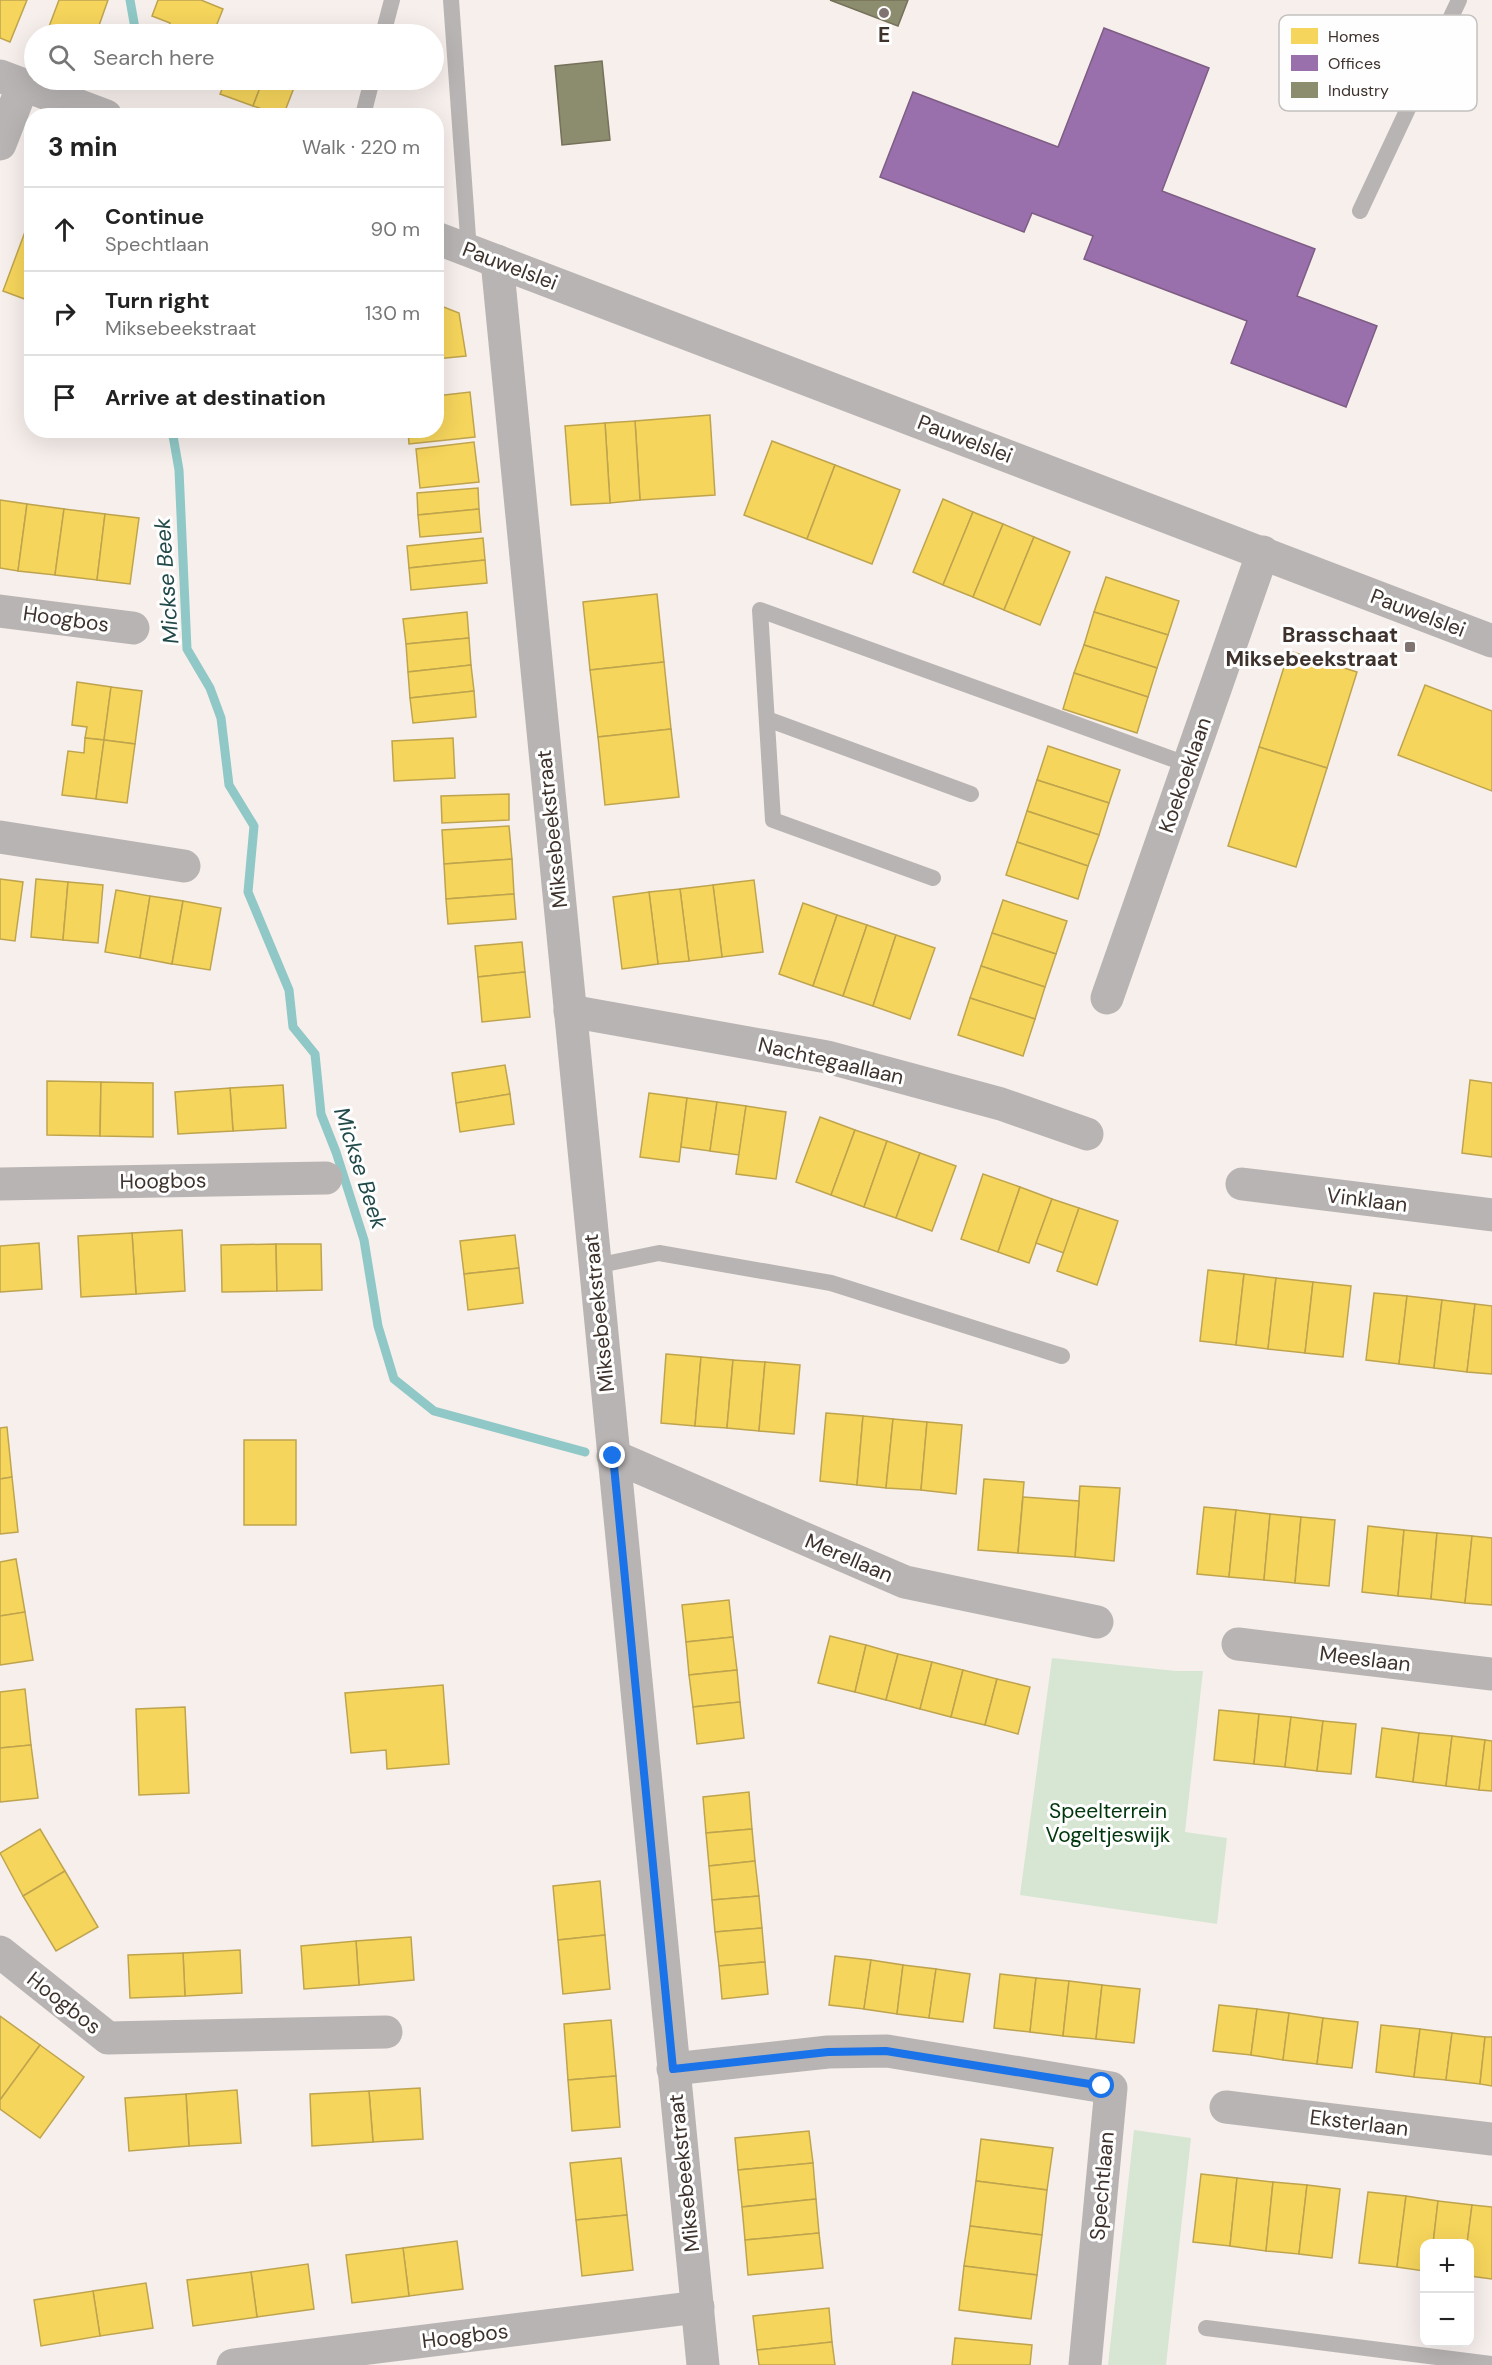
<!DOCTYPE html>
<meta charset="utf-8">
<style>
:root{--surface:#fff;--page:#f2f2f2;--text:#222;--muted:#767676;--line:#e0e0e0}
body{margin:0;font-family:"DM Sans",sans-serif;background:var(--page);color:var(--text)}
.controls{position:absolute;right:18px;bottom:18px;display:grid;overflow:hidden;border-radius:12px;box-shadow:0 6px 24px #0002}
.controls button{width:54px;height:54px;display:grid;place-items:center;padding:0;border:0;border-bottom:2px solid var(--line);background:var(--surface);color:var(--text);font:30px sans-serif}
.stop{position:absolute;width:18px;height:18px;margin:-14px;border:4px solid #1a73e8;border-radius:50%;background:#fff}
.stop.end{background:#1a73e8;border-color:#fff;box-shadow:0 2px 6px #0008}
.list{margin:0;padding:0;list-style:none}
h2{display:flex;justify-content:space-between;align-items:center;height:78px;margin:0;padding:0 24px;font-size:26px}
h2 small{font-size:20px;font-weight:400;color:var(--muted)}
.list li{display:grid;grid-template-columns:39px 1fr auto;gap:18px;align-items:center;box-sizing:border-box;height:84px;padding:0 24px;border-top:2px solid var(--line)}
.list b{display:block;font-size:22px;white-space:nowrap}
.list p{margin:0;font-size:20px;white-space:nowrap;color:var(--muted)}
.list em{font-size:20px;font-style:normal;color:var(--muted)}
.icon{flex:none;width:33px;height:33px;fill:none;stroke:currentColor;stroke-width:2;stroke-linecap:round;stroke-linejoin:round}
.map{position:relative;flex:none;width:1492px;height:2365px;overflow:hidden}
.search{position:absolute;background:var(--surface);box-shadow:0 6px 24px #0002;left:24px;top:24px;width:420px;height:66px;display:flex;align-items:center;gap:15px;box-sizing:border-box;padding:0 21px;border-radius:33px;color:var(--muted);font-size:22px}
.panel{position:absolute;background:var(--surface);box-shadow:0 6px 24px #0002;left:24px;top:108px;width:420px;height:330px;border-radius:24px}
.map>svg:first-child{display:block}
.green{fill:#d7e6d3}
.homes{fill:#f6d55c;stroke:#bfa44e;stroke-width:1.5}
.offices{fill:#9970ab;stroke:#7e5d85;stroke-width:1.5}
.industry{fill:#8c8c6e;stroke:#75715a;stroke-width:1.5}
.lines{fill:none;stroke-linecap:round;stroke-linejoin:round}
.stream{stroke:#8fc8c6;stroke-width:9}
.service{stroke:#b9b4b4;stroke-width:16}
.minor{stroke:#b9b4b4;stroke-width:33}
.tertiary{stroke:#b9b4b4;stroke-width:33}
.route{stroke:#1a73e8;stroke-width:8}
.poi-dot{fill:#7f7470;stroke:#fefefe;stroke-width:2}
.labels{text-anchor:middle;stroke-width:6;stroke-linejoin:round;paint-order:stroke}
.poi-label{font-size:21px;font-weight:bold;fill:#3e322d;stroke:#fefefe}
.street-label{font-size:21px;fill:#3e322d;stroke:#fefefe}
.park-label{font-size:21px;fill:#00360b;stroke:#fefefe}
.water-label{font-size:22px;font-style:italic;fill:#224949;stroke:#fefefe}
.key{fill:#fefefe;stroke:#c4c1bf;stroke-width:1.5}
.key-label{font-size:16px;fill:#3e322d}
</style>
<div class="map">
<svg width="1492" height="2365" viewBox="0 0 1492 2365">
<rect width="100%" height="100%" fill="#f7efec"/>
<g class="green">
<polygon points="1052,1658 1176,1671 1203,1671 1185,1832 1227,1838 1217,1924 1020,1895"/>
<polygon points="1134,2130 1191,2138 1166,2365 1108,2365"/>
</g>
<g class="homes">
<polygon points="0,0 27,0 10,42 0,38"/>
<polygon points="59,0 108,0 96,34 55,34 47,32"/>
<polygon points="158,0 201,0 223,9 213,34 166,34 170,23 152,16"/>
<polygon points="226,80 263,80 253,106 220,94"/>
<polygon points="263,80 297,80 283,116 253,106"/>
<polygon points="32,213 32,298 30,301 3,291"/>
<polygon points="436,304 459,313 466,356 436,359"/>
<polygon points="470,392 475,437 409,444 408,430 436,430 436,396"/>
<polygon points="710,415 715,495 640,500 635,421"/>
<polygon points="635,421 640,500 610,503 605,423"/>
<polygon points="605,423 610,503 571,505 565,426"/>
<polygon points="772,441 835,465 807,539 744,515"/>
<polygon points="474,442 479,482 420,488 416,449"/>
<polygon points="835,465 900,490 872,564 807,539"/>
<polygon points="478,488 479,509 418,515 417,493"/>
<polygon points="943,499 973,512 943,585 913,572"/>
<polygon points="0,500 27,504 18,571 0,568"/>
<polygon points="27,504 64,509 55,575 18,571"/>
<polygon points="64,509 105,514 97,580 55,575"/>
<polygon points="479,509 481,532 420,537 418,515"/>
<polygon points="973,512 1003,524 973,597 943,585"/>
<polygon points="105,514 139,518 130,584 97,580"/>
<polygon points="1003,524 1034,537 1004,610 973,597"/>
<polygon points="1034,537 1070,552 1040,625 1004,610"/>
<polygon points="483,538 485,560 409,568 407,546"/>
<polygon points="485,560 487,583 411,590 409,568"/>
<polygon points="1106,577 1179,601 1168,635 1094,612"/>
<polygon points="657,594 664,662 590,670 583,602"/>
<polygon points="467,612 469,638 406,644 403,619"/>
<polygon points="1094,612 1168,635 1157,668 1084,645"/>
<polygon points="469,638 471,665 408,672 406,644"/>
<polygon points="1084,645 1157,668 1148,697 1074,673"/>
<polygon points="1289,651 1357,672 1327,768 1259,747"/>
<polygon points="664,662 671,729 598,737 590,670"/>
<polygon points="471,665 474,691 410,698 408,672"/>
<polygon points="1074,673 1148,697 1137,733 1063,709"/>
<polygon points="77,682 111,687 104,740 85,738 87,727 72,725"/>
<polygon points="1425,685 1492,711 1492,791 1398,755"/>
<polygon points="111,687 142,691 135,744 104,740"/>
<polygon points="474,691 476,717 413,723 410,698"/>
<polygon points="671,729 679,797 605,805 598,737"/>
<polygon points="85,738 104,740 96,799 62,795 68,751 84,753"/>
<polygon points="453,738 455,778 394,781 392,741"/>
<polygon points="104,740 135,744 127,803 96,799"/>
<polygon points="1048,746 1120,770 1109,803 1037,780"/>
<polygon points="1259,747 1327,768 1296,867 1228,846"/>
<polygon points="1037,780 1109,803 1099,835 1027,811"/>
<polygon points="509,794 509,820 442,823 441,796"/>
<polygon points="1027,811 1099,835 1088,866 1017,842"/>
<polygon points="509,826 512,859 444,864 442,830"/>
<polygon points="1017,842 1088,866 1078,899 1006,875"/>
<polygon points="512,859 514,894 446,899 444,864"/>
<polygon points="0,879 23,882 15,941 0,939"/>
<polygon points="36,879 68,882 63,940 31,937"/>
<polygon points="754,880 763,952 722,957 713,885"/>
<polygon points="68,882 103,885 98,943 63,940"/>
<polygon points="713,885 722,957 689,961 680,889"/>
<polygon points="680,889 689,961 658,964 649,892"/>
<polygon points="116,890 150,896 140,958 105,952"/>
<polygon points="649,892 658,964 622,969 613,897"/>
<polygon points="514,894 516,919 448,924 446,899"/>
<polygon points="150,896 183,901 172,964 140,958"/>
<polygon points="1003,900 1067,921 1056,954 992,933"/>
<polygon points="183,901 221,908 210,970 172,964"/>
<polygon points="803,903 837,915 813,986 779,974"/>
<polygon points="837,915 867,925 843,996 813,986"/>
<polygon points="867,925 896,935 873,1006 843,996"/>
<polygon points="992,933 1056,954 1045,987 981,966"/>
<polygon points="896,935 935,948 910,1019 873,1006"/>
<polygon points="522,942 525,972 478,977 475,946"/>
<polygon points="981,966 1045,987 1035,1019 970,998"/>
<polygon points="525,972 530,1017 482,1022 478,977"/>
<polygon points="970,998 1035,1019 1023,1056 958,1035"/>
<polygon points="505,1065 510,1094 456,1103 452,1073"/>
<polygon points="1470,1080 1492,1083 1492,1157 1462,1153"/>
<polygon points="47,1081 101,1082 100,1136 47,1135"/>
<polygon points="101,1082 153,1083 153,1137 100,1136"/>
<polygon points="283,1085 286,1128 233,1131 230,1088"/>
<polygon points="230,1088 233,1131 178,1134 175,1092"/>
<polygon points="649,1093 687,1098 679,1162 640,1157"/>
<polygon points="510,1094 514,1124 460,1132 456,1103"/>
<polygon points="687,1098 717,1102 710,1151 681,1147"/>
<polygon points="717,1102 746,1106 739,1155 710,1151"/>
<polygon points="746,1106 786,1112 776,1179 736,1174"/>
<polygon points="820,1117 855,1130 831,1195 796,1182"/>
<polygon points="855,1130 887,1141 864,1207 831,1195"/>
<polygon points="887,1141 920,1153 896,1218 864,1207"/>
<polygon points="920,1153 956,1166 932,1231 896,1218"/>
<polygon points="983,1174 1020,1187 998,1252 961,1239"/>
<polygon points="1020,1187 1052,1199 1029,1263 998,1252"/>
<polygon points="1052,1199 1079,1208 1064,1253 1036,1243"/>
<polygon points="1079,1208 1118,1221 1097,1285 1057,1271"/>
<polygon points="182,1230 185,1291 136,1294 132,1233"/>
<polygon points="132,1233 136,1294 81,1297 78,1236"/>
<polygon points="515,1235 519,1268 464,1274 460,1241"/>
<polygon points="39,1243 42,1289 0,1292 0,1246"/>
<polygon points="276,1244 277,1291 222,1292 221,1245"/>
<polygon points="276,1244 321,1244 322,1290 277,1291"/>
<polygon points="519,1268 523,1303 468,1310 464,1274"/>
<polygon points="1208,1270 1244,1274 1236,1345 1200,1341"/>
<polygon points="1244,1274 1276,1278 1268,1349 1236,1345"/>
<polygon points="1276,1278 1313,1282 1305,1353 1268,1349"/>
<polygon points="1313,1282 1351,1286 1343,1357 1305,1353"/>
<polygon points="1374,1293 1407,1296 1399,1364 1366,1360"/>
<polygon points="1407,1296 1442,1300 1434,1368 1399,1364"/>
<polygon points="1442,1300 1475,1304 1467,1372 1434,1368"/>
<polygon points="1475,1304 1492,1306 1492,1374 1467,1372"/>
<polygon points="666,1354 701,1357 695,1426 661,1423"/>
<polygon points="701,1357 733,1360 727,1428 695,1426"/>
<polygon points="733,1360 765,1362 759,1431 727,1428"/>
<polygon points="765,1362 800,1365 794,1434 759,1431"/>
<polygon points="826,1413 863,1416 857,1485 820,1481"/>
<polygon points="863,1416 893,1419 886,1488 857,1485"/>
<polygon points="893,1419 927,1422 921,1490 886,1488"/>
<polygon points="927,1422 962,1425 956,1494 921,1490"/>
<polygon points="7,1427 12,1477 0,1479 0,1428"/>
<rect x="244" y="1440" width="52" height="85"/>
<polygon points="12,1477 18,1532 0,1534 0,1479"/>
<polygon points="984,1479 1024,1482 1018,1553 978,1550"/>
<polygon points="1080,1486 1120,1488 1114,1561 1075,1557"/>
<polygon points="1023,1497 1079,1501 1075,1557 1018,1553"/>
<polygon points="1204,1507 1236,1510 1229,1577 1197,1574"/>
<polygon points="1236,1510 1270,1514 1264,1580 1229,1577"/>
<polygon points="1270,1514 1301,1517 1295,1583 1264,1580"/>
<polygon points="1301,1517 1335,1520 1329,1586 1295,1583"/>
<polygon points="1368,1526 1404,1530 1398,1596 1362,1592"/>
<polygon points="1404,1530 1437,1533 1431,1599 1398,1596"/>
<polygon points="1437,1533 1472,1536 1465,1603 1431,1599"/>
<polygon points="1472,1536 1492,1538 1492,1605 1465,1603"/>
<polygon points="16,1559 25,1612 0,1616 0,1562"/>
<polygon points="729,1600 733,1637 686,1642 682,1605"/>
<polygon points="25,1612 33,1660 0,1665 0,1616"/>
<polygon points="830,1636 866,1645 855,1692 818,1683"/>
<polygon points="733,1637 737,1670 689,1675 686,1642"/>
<polygon points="866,1645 898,1654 886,1700 855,1692"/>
<polygon points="898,1654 932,1662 920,1709 886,1700"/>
<polygon points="932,1662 963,1670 951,1717 920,1709"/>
<polygon points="737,1670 740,1702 693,1707 689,1675"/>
<polygon points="963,1670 997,1679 985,1725 951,1717"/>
<polygon points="997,1679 1030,1687 1018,1734 985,1725"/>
<polygon points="443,1685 449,1764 387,1769 386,1750 351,1753 345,1693"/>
<polygon points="25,1689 31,1745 0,1748 0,1692"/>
<polygon points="740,1702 744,1738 697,1744 693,1707"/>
<polygon points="185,1707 189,1793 139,1795 136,1709"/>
<polygon points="1219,1710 1259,1714 1254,1764 1214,1760"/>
<polygon points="1259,1714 1291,1717 1285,1767 1254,1764"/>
<polygon points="1291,1717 1323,1721 1317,1771 1285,1767"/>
<polygon points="1323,1721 1356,1724 1351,1774 1317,1771"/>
<polygon points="1382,1728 1419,1733 1413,1782 1376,1777"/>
<polygon points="1419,1733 1452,1736 1446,1786 1413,1782"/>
<polygon points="1452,1736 1485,1740 1479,1790 1446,1786"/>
<polygon points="1485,1740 1492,1741 1492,1791 1479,1790"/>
<polygon points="31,1745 38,1798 0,1802 0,1748"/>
<polygon points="749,1792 752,1829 706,1833 703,1797"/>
<polygon points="40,1829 65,1871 23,1896 0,1853"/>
<polygon points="752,1829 755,1861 709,1866 706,1833"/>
<polygon points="755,1861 759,1896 712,1900 709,1866"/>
<polygon points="65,1871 98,1927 56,1951 23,1896"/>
<polygon points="600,1881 605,1935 558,1940 553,1886"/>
<polygon points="759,1896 762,1928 715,1932 712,1900"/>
<polygon points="762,1928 765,1962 719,1966 715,1932"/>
<polygon points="605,1935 610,1989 563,1994 558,1940"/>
<polygon points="411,1937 414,1980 359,1985 356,1941"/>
<polygon points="356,1941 359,1985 304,1989 301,1946"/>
<polygon points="240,1950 242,1993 185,1996 183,1953"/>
<polygon points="183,1953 185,1996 130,1998 128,1955"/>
<polygon points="835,1956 871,1960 864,2009 829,2005"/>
<polygon points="871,1960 903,1965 897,2014 864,2009"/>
<polygon points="765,1962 768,1994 722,1999 719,1966"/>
<polygon points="903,1965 936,1969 929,2018 897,2014"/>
<polygon points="936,1969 970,1974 963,2022 929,2018"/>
<polygon points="1000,1974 1036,1978 1030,2032 994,2028"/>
<polygon points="1036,1978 1069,1981 1063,2036 1030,2032"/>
<polygon points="1069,1981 1102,1985 1096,2039 1063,2036"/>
<polygon points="1102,1985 1140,1989 1134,2043 1096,2039"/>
<polygon points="1219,2005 1257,2009 1251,2055 1213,2051"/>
<polygon points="1257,2009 1289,2013 1283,2060 1251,2055"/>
<polygon points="1289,2013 1323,2018 1317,2064 1283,2060"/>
<polygon points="0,2016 40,2045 0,2100"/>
<polygon points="1323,2018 1358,2022 1352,2068 1317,2064"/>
<polygon points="611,2020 616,2076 568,2080 564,2024"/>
<polygon points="1381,2025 1420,2029 1414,2077 1376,2072"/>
<polygon points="1420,2029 1452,2033 1446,2080 1414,2077"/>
<polygon points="1452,2033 1485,2037 1480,2084 1446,2080"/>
<polygon points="1485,2037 1492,2037 1492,2086 1480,2084"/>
<polygon points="40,2045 84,2077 40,2138 0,2109 0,2100"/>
<polygon points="616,2076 620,2127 572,2131 568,2080"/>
<polygon points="420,2088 423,2139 373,2142 369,2091"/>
<polygon points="237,2090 241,2143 189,2146 186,2094"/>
<polygon points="369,2091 373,2142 312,2146 310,2094"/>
<polygon points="186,2094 189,2146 129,2151 125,2098"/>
<polygon points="809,2131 813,2163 738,2170 735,2138"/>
<polygon points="981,2139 1053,2148 1047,2190 976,2181"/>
<polygon points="621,2158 627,2215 576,2220 570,2163"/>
<polygon points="813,2163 816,2199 742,2207 738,2170"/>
<polygon points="1201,2174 1237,2178 1230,2246 1193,2242"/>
<polygon points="1237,2178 1273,2182 1266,2251 1230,2246"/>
<polygon points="976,2181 1047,2190 1042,2235 970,2226"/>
<polygon points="1273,2182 1307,2185 1299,2254 1266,2251"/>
<polygon points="1307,2185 1340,2189 1332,2258 1299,2254"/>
<polygon points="1368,2192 1406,2196 1397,2267 1359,2263"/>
<polygon points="1406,2196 1438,2201 1433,2244 1424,2244 1424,2271 1397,2267"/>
<polygon points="816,2199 819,2233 745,2240 742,2207"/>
<polygon points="1438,2201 1472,2205 1467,2244 1433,2244"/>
<polygon points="1472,2205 1492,2207 1492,2279 1470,2276 1470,2244 1467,2244"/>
<polygon points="627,2215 633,2270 582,2276 576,2220"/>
<polygon points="970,2226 1042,2235 1037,2275 964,2266"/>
<polygon points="819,2233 823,2268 748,2275 745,2240"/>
<polygon points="457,2241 463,2289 409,2296 403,2248"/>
<polygon points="403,2248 409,2296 352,2303 346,2255"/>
<polygon points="308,2264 314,2309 257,2317 251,2272"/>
<polygon points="964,2266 1037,2275 1031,2319 959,2310"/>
<polygon points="251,2272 257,2317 193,2326 187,2280"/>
<polygon points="146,2283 153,2328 100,2336 93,2291"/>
<polygon points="93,2291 100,2336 41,2346 34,2300"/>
<polygon points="829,2308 832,2342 757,2350 753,2316"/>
<polygon points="955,2338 1032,2345 1030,2365 952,2365"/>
<polygon points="832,2342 835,2365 759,2365 757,2350"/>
</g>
<polygon class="offices" points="1104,28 1209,68 1162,191 1315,249 1297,296 1377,326 1346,407 1231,363 1247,321 1084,259 1093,236 1032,213 1024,232 880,177 913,92 1058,147"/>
<g class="industry">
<polygon points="830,0 908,0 898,26"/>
<polygon points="602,61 610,140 562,145 555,66"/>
</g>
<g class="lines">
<g class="stream">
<polyline points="130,0 136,34"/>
<polyline points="172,430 179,470 187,649 210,688 221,718 229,785 254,826 248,892 289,990 293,1027 315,1054 321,1114 336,1152 364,1240 378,1326 394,1379 434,1411 585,1452"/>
</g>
<g class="service">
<polyline points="451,0 469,251"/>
<polyline points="383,34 392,0"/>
<polyline points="363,115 372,80"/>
<polyline points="1360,211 1459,0"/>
<polyline points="767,719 971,794"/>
<polyline points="933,878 773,820 760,610 1189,765"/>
<polyline points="595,1266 659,1253 831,1283 1062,1356"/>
<polyline points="1206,2328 1492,2364"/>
</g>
<g class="minor">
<polyline points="0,144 23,85"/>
<polyline points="497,261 703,2365"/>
<polyline points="0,611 133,628"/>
<polyline points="0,837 184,866"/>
<polyline points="1107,998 1263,552"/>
<polyline points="570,1011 827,1057 1001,1104 1087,1134"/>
<polyline points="0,1184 326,1178"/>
<polyline points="1242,1184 1492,1215"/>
<polyline points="613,1456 905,1582 1097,1622"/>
<polyline points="1238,1644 1492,1674"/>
<polyline points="0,1952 108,2038 386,2032"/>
<polyline points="673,2069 828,2052 887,2051 1111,2088 1085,2365"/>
<polyline points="1226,2107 1492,2139"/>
<polyline points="233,2365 698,2307"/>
</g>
<g class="tertiary">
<polyline points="0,76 106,116"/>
<polyline points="436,238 1492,641"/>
</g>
</g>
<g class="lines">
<polyline class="route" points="613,1456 673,2069 828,2052 886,2051 1102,2086"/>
</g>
<g class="poi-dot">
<circle cx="884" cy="13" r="6"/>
<rect x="1404" y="641" width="12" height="12" rx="3"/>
</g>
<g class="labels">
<g class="poi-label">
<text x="884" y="42">E</text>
<text x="1398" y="642" text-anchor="end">Brasschaat<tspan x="1398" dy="24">Miksebeekstraat</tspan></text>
</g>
<g class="street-label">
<text transform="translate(510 266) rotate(21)" y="7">Pauwelslei</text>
<text transform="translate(965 439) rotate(21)" y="7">Pauwelslei</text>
<text transform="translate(1418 613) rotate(21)" y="7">Pauwelslei</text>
<text transform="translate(66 619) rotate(8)" y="7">Hoogbos</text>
<text transform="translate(1185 775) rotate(-71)" y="7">Koekoeklaan</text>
<text transform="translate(552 829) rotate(-96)" y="7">Miksebeekstraat</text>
<text transform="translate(831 1061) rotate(13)" y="7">Nachtegaallaan</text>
<text transform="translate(163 1181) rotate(-1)" y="7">Hoogbos</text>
<text transform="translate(1367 1200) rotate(7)" y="7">Vinklaan</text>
<text transform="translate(599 1313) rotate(-96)" y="7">Miksebeekstraat</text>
<text transform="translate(849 1558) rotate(23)" y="7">Merellaan</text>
<text transform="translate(1365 1659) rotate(7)" y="7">Meeslaan</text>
<text transform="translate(64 2003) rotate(38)" y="7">Hoogbos</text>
<text transform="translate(1359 2123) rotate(7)" y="7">Eksterlaan</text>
<text transform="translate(684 2173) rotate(-96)" y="7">Miksebeekstraat</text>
<text transform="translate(1102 2186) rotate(-85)" y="7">Spechtlaan</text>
<text transform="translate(465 2336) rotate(-7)" y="7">Hoogbos</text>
</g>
<g class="park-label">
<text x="1108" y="1818">Speelterrein<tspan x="1108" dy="24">Vogeltjeswijk</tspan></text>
</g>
<g class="water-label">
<text transform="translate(166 581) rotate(-94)" y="8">Mickse Beek</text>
<text transform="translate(361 1168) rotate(72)" y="8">Mickse Beek</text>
</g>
</g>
<rect x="1279" y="15" width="198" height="96" rx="9" class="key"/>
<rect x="1291" y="28" width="27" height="16" fill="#f6d55c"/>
<rect x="1291" y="55" width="27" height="16" fill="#9970ab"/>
<rect x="1291" y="82" width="27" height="16" fill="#8c8c6e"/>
<g class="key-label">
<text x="1328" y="42">Homes</text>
<text x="1328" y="69">Offices</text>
<text x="1328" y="96">Industry</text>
</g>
</svg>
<div class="controls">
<button>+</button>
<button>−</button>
</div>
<div class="stop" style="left:1102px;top:2086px"></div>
<div class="stop end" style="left:613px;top:1456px"></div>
<div class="search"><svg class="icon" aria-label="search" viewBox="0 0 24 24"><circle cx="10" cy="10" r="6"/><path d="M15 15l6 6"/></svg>Search here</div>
<section class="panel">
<h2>3 min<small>Walk · 220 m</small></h2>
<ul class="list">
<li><svg class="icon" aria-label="ahead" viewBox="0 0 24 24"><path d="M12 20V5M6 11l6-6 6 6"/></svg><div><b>Continue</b><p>Spechtlaan</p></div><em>90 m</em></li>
<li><svg class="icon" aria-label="right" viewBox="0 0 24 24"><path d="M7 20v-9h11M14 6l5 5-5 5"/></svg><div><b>Turn right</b><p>Miksebeekstraat</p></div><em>130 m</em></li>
<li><svg class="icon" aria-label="arrive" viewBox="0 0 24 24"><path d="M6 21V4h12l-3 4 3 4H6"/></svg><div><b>Arrive at destination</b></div></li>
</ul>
</section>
</div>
